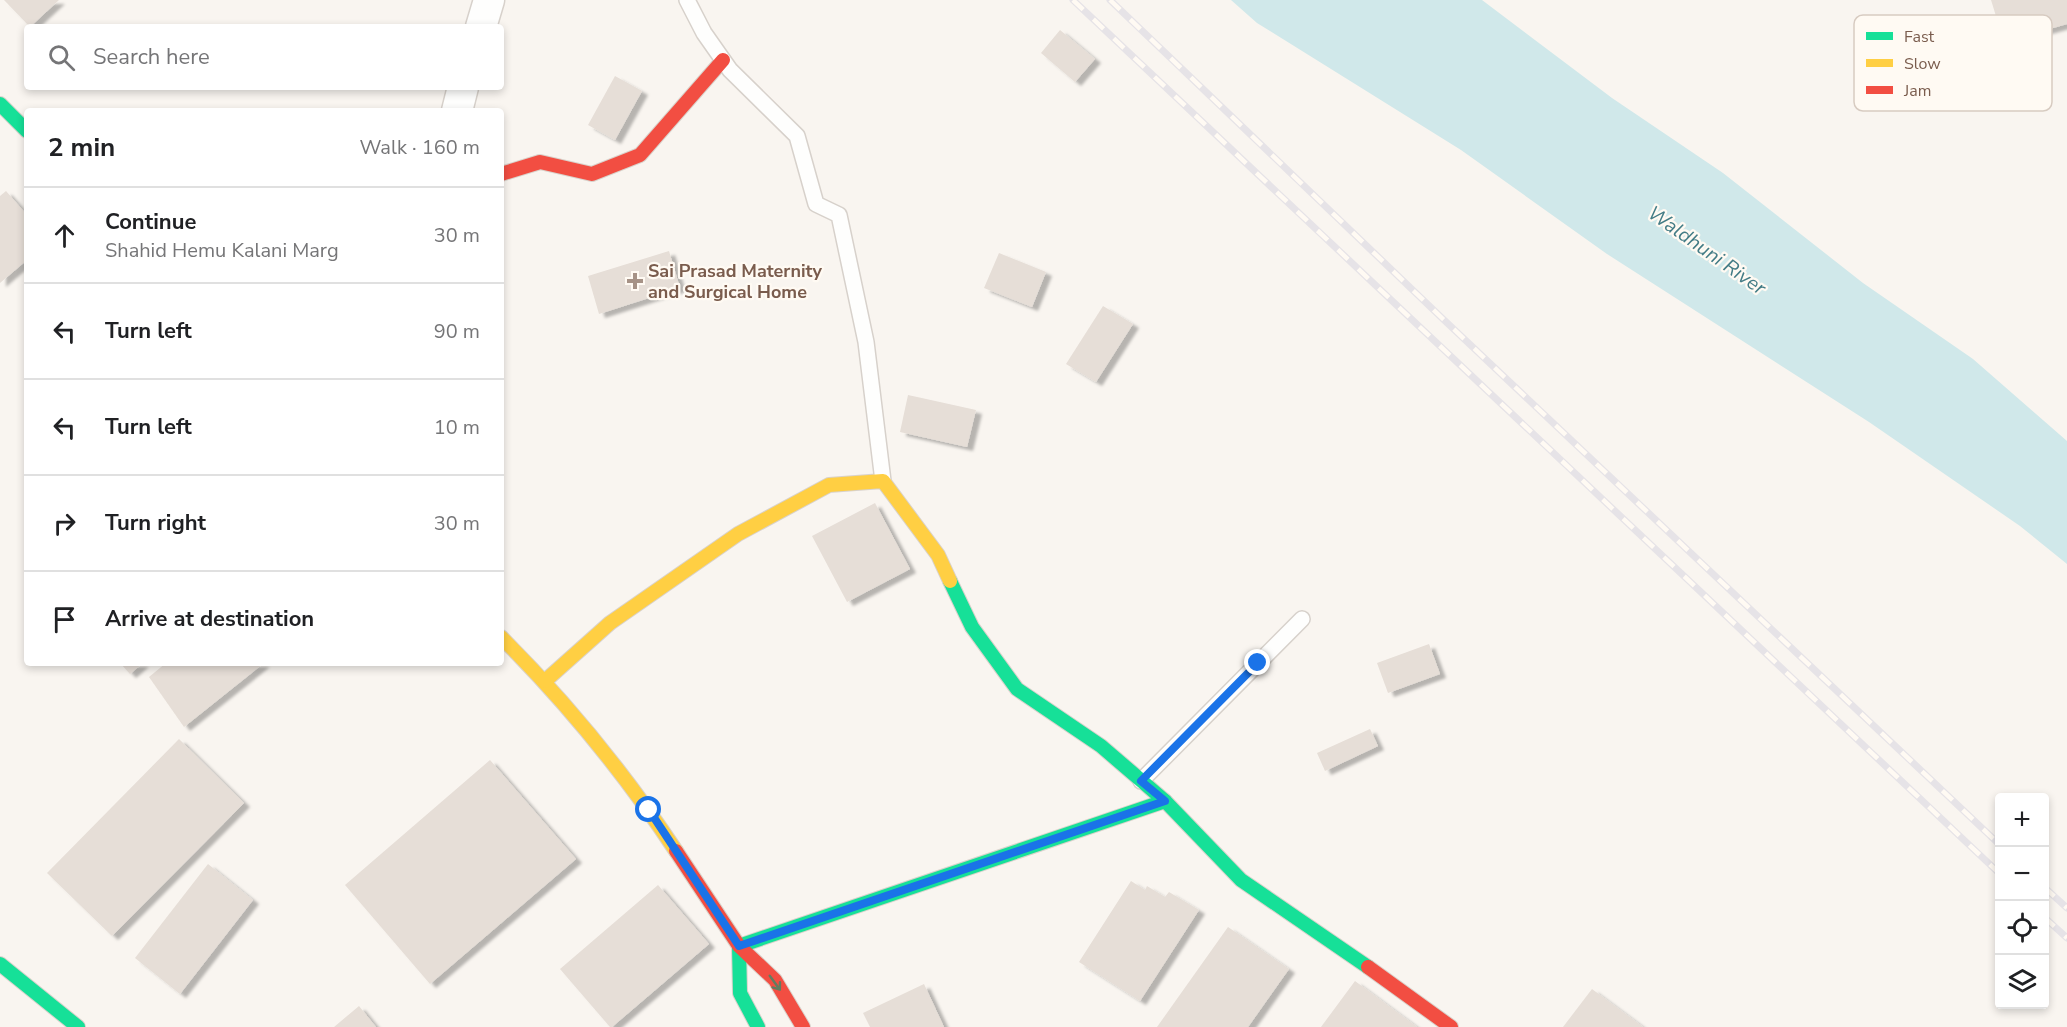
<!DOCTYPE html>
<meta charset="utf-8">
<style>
:root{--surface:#fff;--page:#f6f6f6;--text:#202124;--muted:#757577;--line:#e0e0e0}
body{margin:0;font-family:"Nunito Sans",sans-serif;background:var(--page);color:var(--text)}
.controls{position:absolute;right:18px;bottom:18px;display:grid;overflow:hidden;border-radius:6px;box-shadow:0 3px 9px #0003}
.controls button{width:54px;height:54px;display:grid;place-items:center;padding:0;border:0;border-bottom:2px solid var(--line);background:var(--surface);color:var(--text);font:30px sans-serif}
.stop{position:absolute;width:18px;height:18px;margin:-14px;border:4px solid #1a73e8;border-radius:50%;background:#fff}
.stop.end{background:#1a73e8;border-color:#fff;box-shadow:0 2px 6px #0008}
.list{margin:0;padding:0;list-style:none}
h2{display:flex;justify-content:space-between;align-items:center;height:78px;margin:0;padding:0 24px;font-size:26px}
h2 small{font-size:20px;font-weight:400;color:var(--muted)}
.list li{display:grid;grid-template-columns:39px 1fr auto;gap:18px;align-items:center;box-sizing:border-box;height:96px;padding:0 24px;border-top:2px solid var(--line)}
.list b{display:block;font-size:22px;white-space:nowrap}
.list p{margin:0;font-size:20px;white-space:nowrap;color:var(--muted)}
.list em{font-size:20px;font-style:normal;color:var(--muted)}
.icon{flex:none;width:33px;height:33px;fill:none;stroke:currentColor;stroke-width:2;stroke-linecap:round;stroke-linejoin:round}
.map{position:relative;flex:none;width:2067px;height:1027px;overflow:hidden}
.search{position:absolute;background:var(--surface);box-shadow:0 3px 9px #0003;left:24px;top:24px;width:480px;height:66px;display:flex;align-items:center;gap:15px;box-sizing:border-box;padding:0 21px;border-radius:6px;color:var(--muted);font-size:22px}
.panel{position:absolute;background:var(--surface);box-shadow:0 3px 9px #0003;left:24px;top:108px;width:480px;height:558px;border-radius:6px}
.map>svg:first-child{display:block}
.water{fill:#d0e8ea}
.building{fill:#e6ded7;filter:url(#shadow)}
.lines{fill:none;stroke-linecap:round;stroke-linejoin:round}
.lane-casing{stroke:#d7d1cb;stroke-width:18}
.street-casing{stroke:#d7d1cb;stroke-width:33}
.fast-casing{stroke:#d9d2cb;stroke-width:16}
.slow-casing{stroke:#d9d2cb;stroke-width:16}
.jam-casing{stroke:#d9d2cb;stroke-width:16}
.lane{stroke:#fefefd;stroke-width:15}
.street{stroke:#fefefd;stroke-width:30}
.fast{stroke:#16e098;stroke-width:14}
.slow{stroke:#ffcf43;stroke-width:14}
.jam{stroke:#f24e42;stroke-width:14}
.rail-casing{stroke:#e6e3e7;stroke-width:7}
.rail{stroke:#fffaf3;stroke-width:4.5;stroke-dasharray:14;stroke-linecap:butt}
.oneway{stroke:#617d60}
.route{stroke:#1a73e8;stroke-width:8}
.poi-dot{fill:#a69286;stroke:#fffaf3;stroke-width:2}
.labels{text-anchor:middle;stroke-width:4.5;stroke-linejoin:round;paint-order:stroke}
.poi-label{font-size:18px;font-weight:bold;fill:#7a5c4d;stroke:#fffaf3;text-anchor:start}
.water-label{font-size:20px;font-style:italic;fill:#437c86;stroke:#fffaf3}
.key{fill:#fffaf3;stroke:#d7cbc1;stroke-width:1.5}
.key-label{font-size:16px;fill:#7a5c4d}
</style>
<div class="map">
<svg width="2067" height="1027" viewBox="0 0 2067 1027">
<defs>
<filter id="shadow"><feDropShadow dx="6" dy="4" stdDeviation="1.5" flood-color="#0004"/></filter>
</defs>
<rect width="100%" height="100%" fill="#f9f5f0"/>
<polygon class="water" points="1231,0 1482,0 1612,98 1723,173 1863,283 1973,359 2067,441 2067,564 2020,526 1869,422 1607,254 1461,150 1257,23"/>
<g class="building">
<polygon points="4,0 59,0 30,27"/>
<polygon points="1991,0 2067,0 2067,24 2004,42"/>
<polygon points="1060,30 1095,59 1075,82 1041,53"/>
<polygon points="615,76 642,91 615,140 588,125"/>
<polygon points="6,191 27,215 27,260 0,283 0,196"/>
<polygon points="669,251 680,288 599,314 588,276"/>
<polygon points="999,253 1046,272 1032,307 984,288"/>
<polygon points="1103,306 1133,324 1096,382 1066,364"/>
<polygon points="908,395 976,410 967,447 900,432"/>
<polygon points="875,503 910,569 847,602 812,536"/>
<polygon points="1429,644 1440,674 1388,693 1377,663"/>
<polygon points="120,663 143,663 130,674"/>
<polygon points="166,663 264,663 184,727 149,677"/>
<polygon points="1370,729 1378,746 1325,771 1317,753"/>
<polygon points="179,739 244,803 112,936 47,873"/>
<polygon points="490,760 576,859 430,984 345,885"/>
<polygon points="208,864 253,900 180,994 135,958"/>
<polygon points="1131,881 1145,890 1147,886 1165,897 1169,892 1199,910 1140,1001 1079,962"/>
<polygon points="658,885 709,944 612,1027 610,1027 560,969"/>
<polygon points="1228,927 1289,969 1248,1027 1157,1027"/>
<polygon points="1355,981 1417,1027 1321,1027"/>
<polygon points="924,984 944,1027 870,1027 863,1013"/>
<polygon points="1592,989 1643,1027 1563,1027"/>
<polygon points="359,1006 376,1027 334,1027"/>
</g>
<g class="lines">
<g class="lane-casing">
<g id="lane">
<polyline points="687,0 704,33 730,70 797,136 816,204 839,215 866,342 883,481"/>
<polyline points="1141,781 1302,619"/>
</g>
</g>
<g class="street-casing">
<g id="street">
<polyline points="481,27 489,0"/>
<polyline points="457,111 463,87"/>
</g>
</g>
<g class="fast-casing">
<g id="fast">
<polyline points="0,104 27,131"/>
<polyline points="950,581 972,627 1017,689 1101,746 1165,801 1241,880 1368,967"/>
<polyline points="739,946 1165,801"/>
<polyline points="739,946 740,993 758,1027"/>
<polyline points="0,964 78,1027"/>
</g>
</g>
<g class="slow-casing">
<g id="slow">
<path d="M501,637C566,702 625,774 676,851"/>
<polyline points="545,681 610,623 738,534 829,485 883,481 938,555 950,581"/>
</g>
</g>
<g class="jam-casing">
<g id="jam">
<polyline points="501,174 540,162 592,174 640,155 723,60"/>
<polyline points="676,851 739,946 775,980 803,1027"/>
<polyline points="1368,967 1451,1027"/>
</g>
</g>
<use href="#lane" class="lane"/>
<use href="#street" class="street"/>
<use href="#fast" class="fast"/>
<use href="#slow" class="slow"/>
<use href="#jam" class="jam"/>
<g class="rail-casing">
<g id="rail">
<polyline points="1073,0 2000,874"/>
<polyline points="1110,0 1443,319 2000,845"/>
<polyline points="2044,887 2067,908"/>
<polyline points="2044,917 2067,938"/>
</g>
</g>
<use href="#rail" class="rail"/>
</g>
<defs><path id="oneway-shaft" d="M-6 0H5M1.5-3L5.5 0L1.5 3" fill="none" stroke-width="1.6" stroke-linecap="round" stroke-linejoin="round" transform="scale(1.5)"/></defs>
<use class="oneway" href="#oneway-shaft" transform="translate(775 983) rotate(54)"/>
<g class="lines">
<polyline class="route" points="649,810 739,946 1165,801 1141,781 1258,663"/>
</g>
<path class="poi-dot" d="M632 272h6v6h6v6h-6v6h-6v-6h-6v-6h6z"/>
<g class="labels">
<g class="poi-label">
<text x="648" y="277">Sai Prasad Maternity<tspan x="648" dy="21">and Surgical Home</tspan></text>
</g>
<g class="water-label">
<text transform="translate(1707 250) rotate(35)" y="7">Waldhuni River</text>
</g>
</g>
<rect x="1854" y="15" width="198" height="96" rx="9" class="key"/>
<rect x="1866" y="32" width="27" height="8" fill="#16e098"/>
<rect x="1866" y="59" width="27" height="8" fill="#ffcf43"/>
<rect x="1866" y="86" width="27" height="8" fill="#f24e42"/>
<g class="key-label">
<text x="1904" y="42">Fast</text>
<text x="1904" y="69">Slow</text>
<text x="1904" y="96">Jam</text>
</g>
</svg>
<div class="controls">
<button>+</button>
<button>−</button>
<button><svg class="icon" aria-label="locate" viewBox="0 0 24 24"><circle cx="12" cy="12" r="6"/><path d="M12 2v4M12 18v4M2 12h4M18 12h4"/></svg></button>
<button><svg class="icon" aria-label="layers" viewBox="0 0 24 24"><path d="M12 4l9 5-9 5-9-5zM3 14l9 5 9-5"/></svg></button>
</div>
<div class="stop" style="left:649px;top:810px"></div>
<div class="stop end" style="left:1258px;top:663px"></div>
<div class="search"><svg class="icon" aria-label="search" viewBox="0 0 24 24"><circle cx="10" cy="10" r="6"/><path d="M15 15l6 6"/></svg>Search here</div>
<section class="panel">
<h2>2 min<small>Walk · 160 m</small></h2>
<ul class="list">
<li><svg class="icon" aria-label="ahead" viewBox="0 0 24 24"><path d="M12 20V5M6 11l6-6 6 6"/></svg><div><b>Continue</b><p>Shahid Hemu Kalani Marg</p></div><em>30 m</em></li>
<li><svg class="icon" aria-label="left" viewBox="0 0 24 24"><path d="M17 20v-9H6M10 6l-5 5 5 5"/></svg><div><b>Turn left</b></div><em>90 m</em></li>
<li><svg class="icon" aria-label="left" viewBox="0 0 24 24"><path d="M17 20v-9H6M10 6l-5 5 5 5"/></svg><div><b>Turn left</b></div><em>10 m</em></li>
<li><svg class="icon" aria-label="right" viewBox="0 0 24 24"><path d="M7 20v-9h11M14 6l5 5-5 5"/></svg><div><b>Turn right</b></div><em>30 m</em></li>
<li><svg class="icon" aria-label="arrive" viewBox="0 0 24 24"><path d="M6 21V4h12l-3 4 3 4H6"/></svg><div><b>Arrive at destination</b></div></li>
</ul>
</section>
</div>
